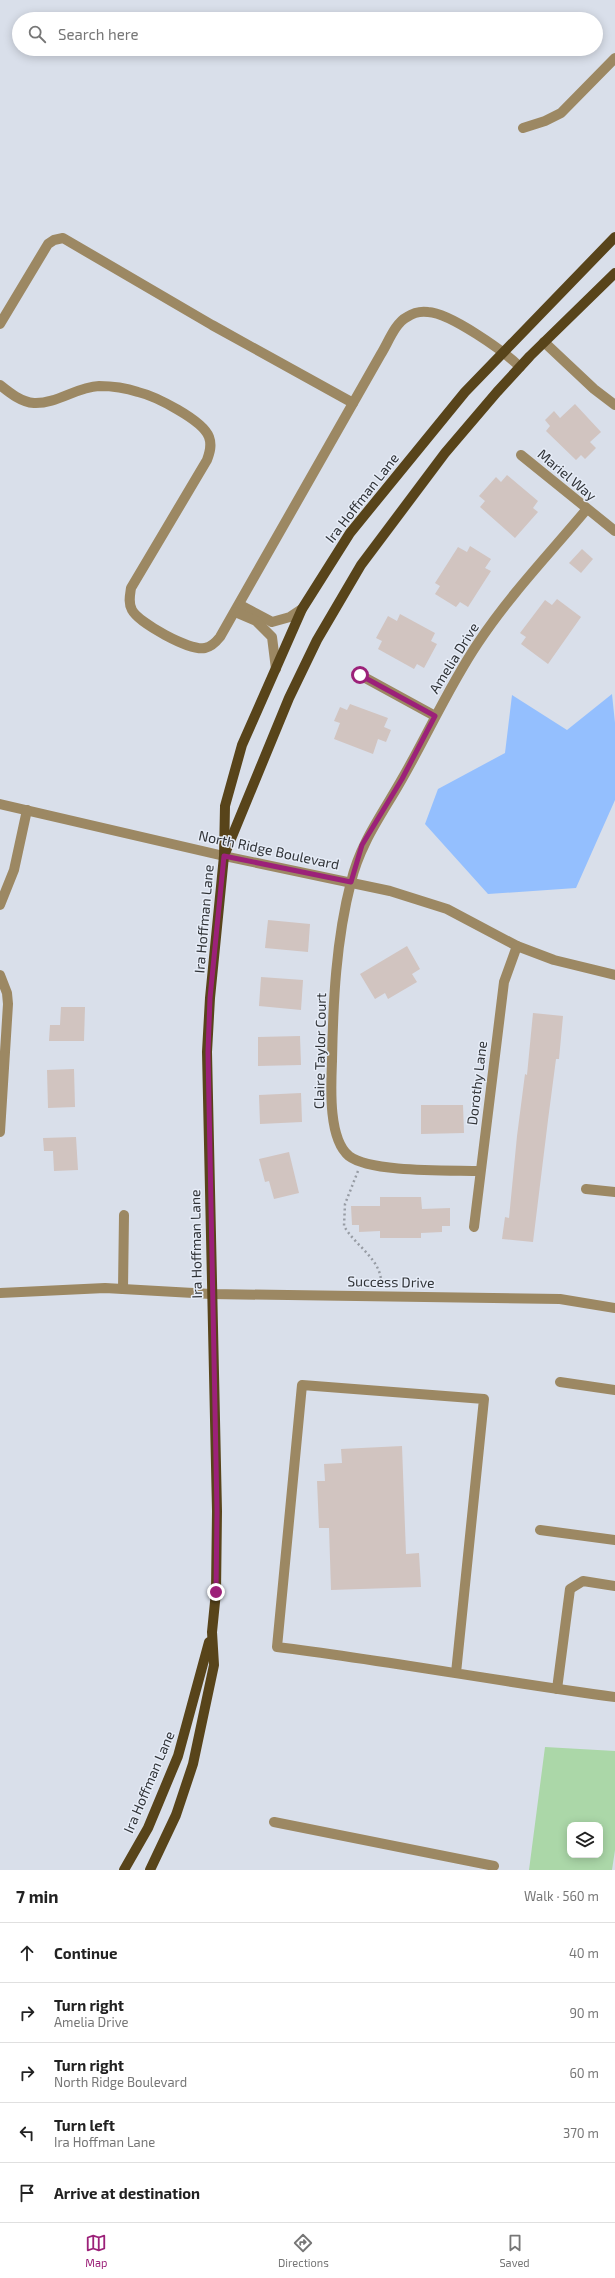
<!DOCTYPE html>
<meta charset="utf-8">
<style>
:root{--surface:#fff;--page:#f2f2f2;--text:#222;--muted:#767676;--line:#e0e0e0;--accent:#9c2179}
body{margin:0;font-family:"Exo 2",sans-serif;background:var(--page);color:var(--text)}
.controls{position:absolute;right:12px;bottom:12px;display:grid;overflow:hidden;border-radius:8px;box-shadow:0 2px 10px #0003}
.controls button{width:36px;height:36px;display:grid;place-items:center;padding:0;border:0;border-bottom:1px solid var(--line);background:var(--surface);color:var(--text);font:20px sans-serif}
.stop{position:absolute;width:12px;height:12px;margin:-9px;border:3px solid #9c2179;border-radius:50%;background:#fff}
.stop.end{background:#9c2179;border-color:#fff;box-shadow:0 1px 4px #0008}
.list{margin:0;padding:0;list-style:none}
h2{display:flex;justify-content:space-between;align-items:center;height:52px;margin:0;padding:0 16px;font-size:17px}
h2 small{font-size:13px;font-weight:400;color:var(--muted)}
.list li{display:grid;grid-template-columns:26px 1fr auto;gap:12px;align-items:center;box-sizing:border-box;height:60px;padding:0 16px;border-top:1px solid var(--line)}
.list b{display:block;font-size:15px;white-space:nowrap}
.list p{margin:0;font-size:13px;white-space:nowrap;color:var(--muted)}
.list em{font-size:13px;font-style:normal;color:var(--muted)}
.icon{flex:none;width:22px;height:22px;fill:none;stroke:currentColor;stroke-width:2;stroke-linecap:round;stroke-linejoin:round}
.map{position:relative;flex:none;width:615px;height:1870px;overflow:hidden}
.search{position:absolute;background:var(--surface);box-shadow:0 2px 10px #0003;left:12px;right:12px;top:12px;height:44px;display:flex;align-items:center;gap:10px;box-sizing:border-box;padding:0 14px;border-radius:22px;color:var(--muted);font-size:15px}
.sheet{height:352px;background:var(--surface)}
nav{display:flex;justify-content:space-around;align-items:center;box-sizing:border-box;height:56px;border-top:1px solid var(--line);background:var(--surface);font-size:11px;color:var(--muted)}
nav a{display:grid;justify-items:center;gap:2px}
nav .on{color:var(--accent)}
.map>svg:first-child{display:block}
.green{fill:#abd7a8;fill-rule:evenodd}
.water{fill:#94bffe}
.building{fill:#d1c4c0}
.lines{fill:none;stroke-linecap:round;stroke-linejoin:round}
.path{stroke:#979ca4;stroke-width:2.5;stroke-dasharray:2 3;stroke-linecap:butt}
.minor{stroke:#9c8863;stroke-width:10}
.major{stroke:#58441a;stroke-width:10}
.route{stroke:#9c2179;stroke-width:5}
.labels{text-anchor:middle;stroke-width:3;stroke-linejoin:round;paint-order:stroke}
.street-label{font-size:14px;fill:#303337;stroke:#e6ecf7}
</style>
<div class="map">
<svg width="615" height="1870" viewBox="0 0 615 1870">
<rect width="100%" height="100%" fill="#d9dfea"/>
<path class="green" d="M545,1747L615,1751V1850L612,1870H529ZM570,1825H600V1855H570Z"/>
<polygon class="water" points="612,694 615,723 615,800 576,888 488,894 425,824 438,789 505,753 512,695 567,730"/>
<g class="building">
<polygon points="575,404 601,432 590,442 596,448 585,459 581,455 576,460 546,431 550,426 545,420 554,411 560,418"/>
<polygon points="507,475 538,501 533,508 538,512 515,538 480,507 485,501 479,496 496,477 501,482"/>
<polygon points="470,546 491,559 485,568 491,571 468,607 460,602 456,607 435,594 440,586 435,583 458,547 467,552"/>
<polygon points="582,549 593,559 581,573 569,563"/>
<polygon points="557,599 581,617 548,664 521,644 526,637 520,633 545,600 552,605"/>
<polygon points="400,614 435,633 431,641 437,644 424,668 417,664 414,669 378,649 382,641 376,638 388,616 397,621"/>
<polygon points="350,704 388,718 384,727 391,730 386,742 378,739 373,754 334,739 340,723 334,721 340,707 347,710"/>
<polygon points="268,920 310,924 308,952 265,948"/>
<polygon points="407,946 420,969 412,974 417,982 388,999 385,993 375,999 360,974"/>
<polygon points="261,977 303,980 301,1010 259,1006"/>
<polygon points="61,1007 85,1007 84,1041 49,1041 50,1025 60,1025"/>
<polygon points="533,1013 563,1016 559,1059 556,1059 548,1120 533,1242 502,1239 505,1217 509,1218 517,1136 525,1074 527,1075"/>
<polygon points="300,1036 301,1065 258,1066 258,1037"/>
<polygon points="74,1069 75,1107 48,1108 47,1070"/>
<polygon points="301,1093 302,1122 260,1124 259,1095"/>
<polygon points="421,1105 463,1105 464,1133 421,1134"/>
<polygon points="76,1137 78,1170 54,1171 53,1151 44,1151 43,1138"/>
<polygon points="289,1152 299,1193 274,1199 269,1181 265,1182 259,1159"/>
<polygon points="380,1197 421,1197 422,1209 450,1208 450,1226 442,1226 442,1232 421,1233 421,1238 380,1238 380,1231 359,1232 359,1225 352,1225 351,1206 380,1206"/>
<polygon points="402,1446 406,1554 419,1553 421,1587 331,1590 329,1528 319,1528 317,1481 325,1481 324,1464 342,1463 341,1449"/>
</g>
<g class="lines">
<path class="path" d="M358,1171L345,1204L344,1226C355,1246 383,1260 381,1285"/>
<g class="minor">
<polyline points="523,128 545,121 561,113 615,58"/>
<polyline points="0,324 48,244 54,240 63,238 212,325 353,403"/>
<polyline points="544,342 594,389 615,405"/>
<path d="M0,385C10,393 21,402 34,403C57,404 76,387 99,386C112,386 126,388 138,392C155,396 203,420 209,437C212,445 210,452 207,460L131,588C130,595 128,603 132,610C139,623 189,651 205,648C211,647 216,642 220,637L381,354C388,343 395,323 407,317C413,313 421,311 428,312C450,313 504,351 520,367"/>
<polyline points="521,455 615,531"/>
<polyline points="240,605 272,622 290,617 302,609"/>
<polyline points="235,612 256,621 272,637 276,669"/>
<polyline points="360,675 435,716"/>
<polyline points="0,804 224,856 390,891 447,909 517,946 554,960 615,975"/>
<polyline points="0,905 14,870 27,810"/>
<polyline points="0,975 7,993 8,1004 0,1132"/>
<path d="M480,1171C451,1170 371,1173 349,1156C328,1139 331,1086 332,1061C333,1002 336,940 351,882C360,843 383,813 402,779C428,734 449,686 478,643C509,596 550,553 586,510"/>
<polyline points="586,1189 615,1192"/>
<polyline points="474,1227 504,982 517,946"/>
<polyline points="123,1289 124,1215"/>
<polyline points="0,1293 105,1288 211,1294 560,1299 615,1308"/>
<polyline points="560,1382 615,1390"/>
<polyline points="540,1530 615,1540"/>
<path d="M456,1673L484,1399L302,1385L277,1647C390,1661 502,1682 615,1697"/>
<polyline points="557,1689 570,1589 583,1581 615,1586"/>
<polyline points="274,1822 494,1866"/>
</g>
<g class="major">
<polyline points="226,851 289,698 317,640 361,565 445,453 497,392 530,356 615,273"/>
<polyline points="124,1870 148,1828 178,1756 209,1642"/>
<polyline points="150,1870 176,1815 193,1764 214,1665 212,1632 216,1592 217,1511 207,1052 210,998 224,856 225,806 242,745 302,609 350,533 465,392 615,237"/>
</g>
</g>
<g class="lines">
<polyline class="route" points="216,1592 217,1512 208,1052 210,998 224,856 351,882 362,845 402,779 435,716 360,675"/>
</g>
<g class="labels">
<g class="street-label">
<text transform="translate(567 475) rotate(40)" y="5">Mariel Way</text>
<text transform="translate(362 498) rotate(-52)" y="5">Ira Hoffman Lane</text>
<text transform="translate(454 658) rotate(-58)" y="5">Amelia Drive</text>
<text transform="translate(269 850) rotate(12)" y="5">North Ridge Boulevard</text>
<text transform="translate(204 919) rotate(-85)" y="5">Ira Hoffman Lane</text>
<text transform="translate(320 1051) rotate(-89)" y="5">Claire Taylor Court</text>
<text transform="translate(477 1083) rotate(-83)" y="5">Dorothy Lane</text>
<text transform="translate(196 1244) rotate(-91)" y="5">Ira Hoffman Lane</text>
<text transform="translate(391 1282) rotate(1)" y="5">Success Drive</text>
<text transform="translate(149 1782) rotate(-67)" y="5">Ira Hoffman Lane</text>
</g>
</g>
</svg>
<div class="controls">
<button><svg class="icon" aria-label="layers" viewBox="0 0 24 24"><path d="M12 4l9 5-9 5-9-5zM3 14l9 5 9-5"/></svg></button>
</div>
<div class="stop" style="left:360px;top:675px"></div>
<div class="stop end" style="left:216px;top:1592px"></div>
<div class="search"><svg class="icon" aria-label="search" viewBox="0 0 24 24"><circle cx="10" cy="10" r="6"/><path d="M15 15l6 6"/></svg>Search here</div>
</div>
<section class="sheet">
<h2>7 min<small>Walk · 560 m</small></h2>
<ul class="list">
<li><svg class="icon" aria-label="ahead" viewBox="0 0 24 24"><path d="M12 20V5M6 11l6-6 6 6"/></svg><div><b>Continue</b></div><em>40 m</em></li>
<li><svg class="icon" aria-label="right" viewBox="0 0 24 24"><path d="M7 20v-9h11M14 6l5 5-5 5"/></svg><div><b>Turn right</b><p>Amelia Drive</p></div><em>90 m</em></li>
<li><svg class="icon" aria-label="right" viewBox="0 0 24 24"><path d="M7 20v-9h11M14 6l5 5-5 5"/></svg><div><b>Turn right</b><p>North Ridge Boulevard</p></div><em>60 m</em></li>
<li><svg class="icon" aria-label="left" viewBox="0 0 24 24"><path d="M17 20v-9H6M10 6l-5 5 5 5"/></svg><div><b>Turn left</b><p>Ira Hoffman Lane</p></div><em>370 m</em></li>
<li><svg class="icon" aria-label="arrive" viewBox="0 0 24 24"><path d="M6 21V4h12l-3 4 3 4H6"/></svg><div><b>Arrive at destination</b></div></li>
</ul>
</section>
<nav>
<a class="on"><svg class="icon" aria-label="map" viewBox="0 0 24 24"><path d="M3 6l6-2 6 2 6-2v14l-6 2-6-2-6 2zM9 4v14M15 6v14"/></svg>Map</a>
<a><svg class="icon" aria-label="directions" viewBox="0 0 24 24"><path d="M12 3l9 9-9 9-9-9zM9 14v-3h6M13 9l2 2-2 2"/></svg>Directions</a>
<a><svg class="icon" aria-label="saved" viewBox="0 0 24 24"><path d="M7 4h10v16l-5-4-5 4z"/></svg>Saved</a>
</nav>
